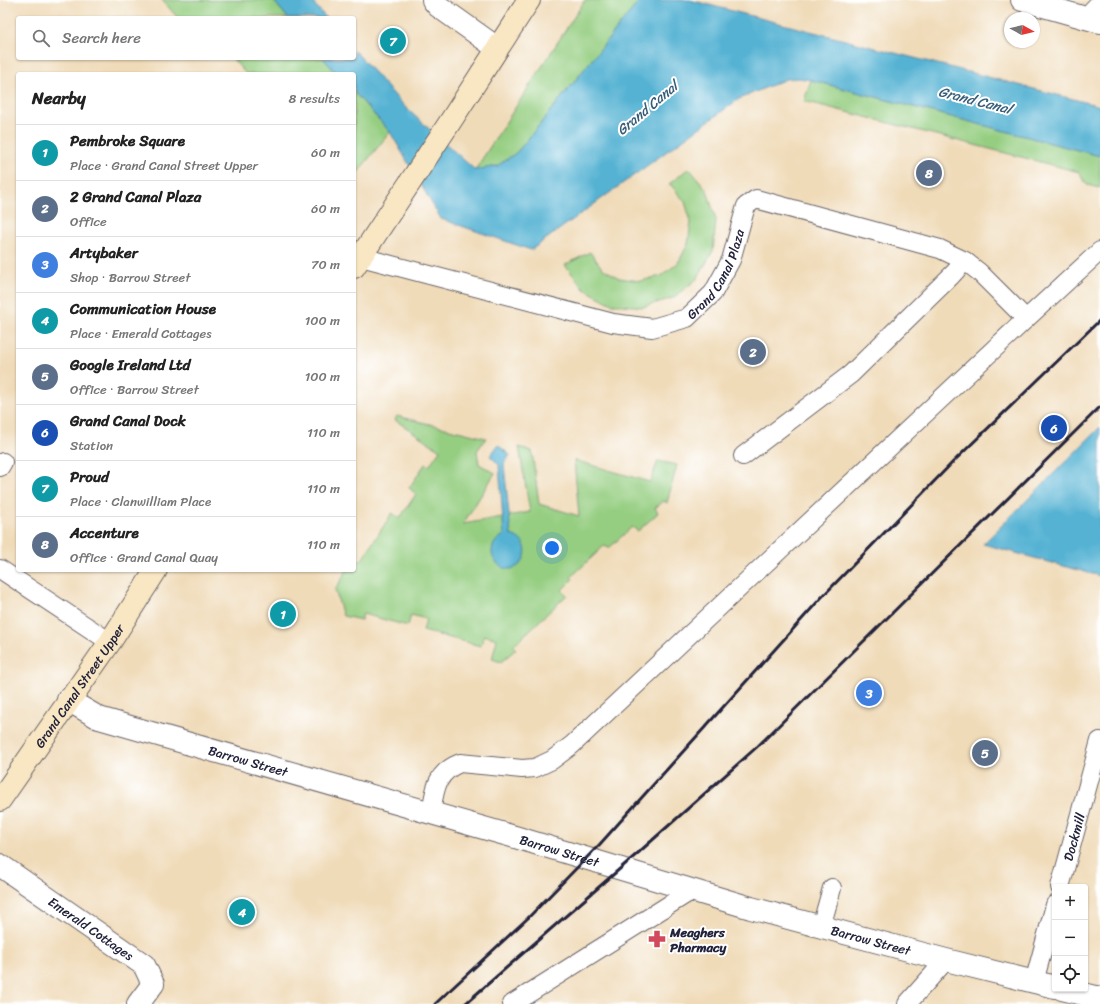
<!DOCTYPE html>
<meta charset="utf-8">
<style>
:root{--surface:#fff;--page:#f2f2f2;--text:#222;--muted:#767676;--line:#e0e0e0;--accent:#2563eb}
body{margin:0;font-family:Sriracha,sans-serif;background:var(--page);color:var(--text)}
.controls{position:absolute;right:12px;bottom:12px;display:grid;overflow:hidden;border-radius:4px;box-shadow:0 1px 3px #0004}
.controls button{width:36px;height:36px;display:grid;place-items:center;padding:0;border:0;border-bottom:1px solid var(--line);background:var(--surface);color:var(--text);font:20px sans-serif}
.compass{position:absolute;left:1004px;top:12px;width:36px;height:36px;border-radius:50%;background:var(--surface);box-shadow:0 1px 3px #0004;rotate:98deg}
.you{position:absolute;left:552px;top:548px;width:14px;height:14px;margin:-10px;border:3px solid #fff;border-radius:50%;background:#1a73e8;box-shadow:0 0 0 6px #1a73e833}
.badge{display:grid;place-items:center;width:26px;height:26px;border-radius:50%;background:var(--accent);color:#fff;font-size:13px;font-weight:700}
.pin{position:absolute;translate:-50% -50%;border:2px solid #fff;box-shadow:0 1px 4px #0006}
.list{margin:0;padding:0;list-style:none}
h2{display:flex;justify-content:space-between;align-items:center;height:52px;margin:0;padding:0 16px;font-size:17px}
h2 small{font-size:13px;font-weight:400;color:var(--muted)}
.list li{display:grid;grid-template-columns:26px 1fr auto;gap:12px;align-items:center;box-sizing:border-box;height:56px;padding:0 16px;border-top:1px solid var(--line)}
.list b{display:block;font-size:15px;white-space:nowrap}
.list p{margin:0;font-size:13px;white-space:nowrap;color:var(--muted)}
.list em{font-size:13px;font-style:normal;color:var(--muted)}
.icon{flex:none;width:22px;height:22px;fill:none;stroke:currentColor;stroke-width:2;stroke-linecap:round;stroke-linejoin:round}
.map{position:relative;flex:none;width:1100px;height:1004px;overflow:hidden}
.search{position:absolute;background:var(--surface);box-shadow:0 1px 3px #0004;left:16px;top:16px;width:340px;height:44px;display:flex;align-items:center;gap:10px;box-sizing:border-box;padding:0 14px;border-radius:4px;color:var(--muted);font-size:15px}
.panel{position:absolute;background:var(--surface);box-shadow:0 1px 3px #0004;left:16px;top:72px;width:340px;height:500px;border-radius:4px}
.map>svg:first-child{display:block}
.green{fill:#95ce81;stroke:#5c785e}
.water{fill:#54b2d3;stroke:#3b6a87}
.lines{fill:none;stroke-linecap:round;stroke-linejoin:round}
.service-casing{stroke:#6a6367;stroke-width:20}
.minor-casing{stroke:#6a6367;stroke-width:24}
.tertiary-casing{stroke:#6a6367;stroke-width:24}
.secondary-casing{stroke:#6a6367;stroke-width:24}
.service{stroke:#fff;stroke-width:18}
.minor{stroke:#fff;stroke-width:22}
.tertiary{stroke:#fff;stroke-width:22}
.secondary{stroke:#f9e7c3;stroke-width:22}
.rail{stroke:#22223b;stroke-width:3}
.labels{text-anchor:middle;stroke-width:4;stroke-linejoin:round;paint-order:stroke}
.street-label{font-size:13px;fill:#22223b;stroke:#fff}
.poi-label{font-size:13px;font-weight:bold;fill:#22223b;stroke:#fff;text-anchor:start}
.water-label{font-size:14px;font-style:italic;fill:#365c78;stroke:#fff}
</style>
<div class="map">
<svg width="1100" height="1004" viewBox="0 0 1100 1004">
<rect width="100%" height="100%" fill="#fff"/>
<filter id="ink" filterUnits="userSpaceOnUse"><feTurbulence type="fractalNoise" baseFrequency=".025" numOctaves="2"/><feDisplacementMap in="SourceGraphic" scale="8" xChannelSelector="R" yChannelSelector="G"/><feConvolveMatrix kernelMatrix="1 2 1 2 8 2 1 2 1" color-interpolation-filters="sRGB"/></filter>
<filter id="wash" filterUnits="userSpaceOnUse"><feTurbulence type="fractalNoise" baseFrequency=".012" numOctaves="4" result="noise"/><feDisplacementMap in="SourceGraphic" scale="16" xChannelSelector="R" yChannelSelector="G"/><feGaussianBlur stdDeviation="0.9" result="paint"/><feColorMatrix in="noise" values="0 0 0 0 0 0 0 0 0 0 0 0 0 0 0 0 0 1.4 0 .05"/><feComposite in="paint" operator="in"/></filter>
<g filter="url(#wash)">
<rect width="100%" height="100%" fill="#f0dbb9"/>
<g class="green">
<polygon points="162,0 273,0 288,18 178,18"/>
<polygon points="585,0 640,0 528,139 516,153 497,166 475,170"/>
<polygon points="232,58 323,58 337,74 246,74"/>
<polygon points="811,80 1100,156 1100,188 1087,185 1079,172 804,101"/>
<polygon points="354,92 390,132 354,177"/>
<polygon points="689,168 707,190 716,220 713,251 697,279 673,298 643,307 612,304 584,289 565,265 590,252 602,268 619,278 640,281 661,276 678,263 688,244 691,222 685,202 671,185 669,184"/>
<polygon points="397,416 486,438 477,451 479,464 495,473 463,524 530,512 519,447 532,451 539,504 579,516 574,460 650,482 658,461 677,465 667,503 664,501 655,508 658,513 638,531 632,527 609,548 604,546 571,577 573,579 562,590 567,595 513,646 516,649 501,662 492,659 497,639 484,635 481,646 423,631 426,619 411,615 408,626 363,614 361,620 343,616 335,590 347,570 354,570 354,560 355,558 361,561 392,513 400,518 416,494 409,488 425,464 429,466 440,450 395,420"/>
</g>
<g class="water">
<polygon points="273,0 311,0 326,18 288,18"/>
<polygon points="640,0 690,0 1100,106 1100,156 811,80 799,78 786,79 739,99 531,250 441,219 390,132 354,92 354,74 337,74 323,58 354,58 354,50 406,108 475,170 497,166 516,153 528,139"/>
<polygon points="1100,427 1100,576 983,544"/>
<path d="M498,445L510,455L504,464L511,535C541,544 519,581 499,565C495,562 492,557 492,552C492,544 497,539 504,535L499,465L490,456Z"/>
</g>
</g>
<g filter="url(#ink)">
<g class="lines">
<g class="service-casing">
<g id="service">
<polyline points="1085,18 1100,2"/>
<path id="s1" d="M361,257L613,323L652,328L687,318L713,293L731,260L746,206L756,199L940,249L965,261L979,272L1026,319"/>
<polyline points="743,456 851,374 952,275 965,261"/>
<polyline points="0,467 3,462"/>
<polyline points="0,569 110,642"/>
<path d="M431,813C435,790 435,773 460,763L522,769L535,768L552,760L572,745L1026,319L1100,251"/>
<path id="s2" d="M1060,887L1100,741"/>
<polyline points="821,927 832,888"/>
<polyline points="1034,982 1055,905"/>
<polyline points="512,1004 691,891"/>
<polyline points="907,1004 946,960"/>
</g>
</g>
<g class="minor-casing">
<g id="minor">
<polyline points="1022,0 1100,22"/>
<path id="s3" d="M0,865L144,965L153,984L138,1004"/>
</g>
</g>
<g class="tertiary-casing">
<g id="tertiary">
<polyline points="433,0 438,6 497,48"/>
<path id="s4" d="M68,700L99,718L515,837L751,908L946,960L1055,987"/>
<polyline points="1062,989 1100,998"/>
</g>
</g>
<g class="secondary-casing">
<g id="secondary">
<polyline points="354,267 450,122 529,0"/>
<path id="s5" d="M0,800L110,642L156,570"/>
</g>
</g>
<use href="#service" class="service"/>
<use href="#minor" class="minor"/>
<use href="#tertiary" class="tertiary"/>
<use href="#secondary" class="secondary"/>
<g class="rail">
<polyline points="435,1004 528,918 600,844 821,598 953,462 1100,320"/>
<polyline points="465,1004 638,853 758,746 1100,407"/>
</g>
</g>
</g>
<defs>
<g id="pharmacy-bare" transform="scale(1.38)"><path d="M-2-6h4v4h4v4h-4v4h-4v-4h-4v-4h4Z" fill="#d1495b" stroke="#fff" stroke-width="2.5" paint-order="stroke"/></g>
</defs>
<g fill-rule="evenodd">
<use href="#pharmacy-bare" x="657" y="939"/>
</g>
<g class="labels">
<g class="street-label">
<text dy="5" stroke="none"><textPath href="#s1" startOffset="390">Grand Canal Plaza</textPath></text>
<text dy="5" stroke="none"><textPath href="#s5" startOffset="139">Grand Canal Street Upper</textPath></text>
<text dy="5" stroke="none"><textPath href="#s4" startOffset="191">Barrow Street</textPath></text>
<text dy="5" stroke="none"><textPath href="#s2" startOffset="52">Dockmill</textPath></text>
<text dy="5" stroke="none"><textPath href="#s4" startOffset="515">Barrow Street</textPath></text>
<text dy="5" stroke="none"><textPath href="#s3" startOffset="111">Emerald Cottages</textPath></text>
<text dy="5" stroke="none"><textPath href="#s4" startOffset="839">Barrow Street</textPath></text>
</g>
<g class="poi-label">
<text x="670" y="937">Meaghers<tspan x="670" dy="15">Pharmacy</tspan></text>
</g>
<g class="water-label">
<text transform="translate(975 100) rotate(14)" y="5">Grand Canal</text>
<text transform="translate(647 108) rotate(-40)" y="5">Grand Canal</text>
</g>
</g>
</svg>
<div class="controls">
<button>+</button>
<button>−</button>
<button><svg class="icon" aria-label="locate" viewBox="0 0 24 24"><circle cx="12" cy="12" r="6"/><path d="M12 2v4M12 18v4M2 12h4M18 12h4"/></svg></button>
</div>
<svg class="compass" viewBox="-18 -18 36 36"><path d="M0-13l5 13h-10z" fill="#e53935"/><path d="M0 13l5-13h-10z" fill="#767676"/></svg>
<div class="you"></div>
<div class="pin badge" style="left:283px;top:614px;background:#0f9aa8">1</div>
<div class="pin badge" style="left:753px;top:352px;background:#5c6f8a">2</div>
<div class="pin badge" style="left:869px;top:693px;background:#3f7fe0">3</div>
<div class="pin badge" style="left:242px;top:912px;background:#0f9aa8">4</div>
<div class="pin badge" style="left:985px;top:753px;background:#5c6f8a">5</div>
<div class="pin badge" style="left:1054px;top:428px;background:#1a4fb4">6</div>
<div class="pin badge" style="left:393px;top:41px;background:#0f9aa8">7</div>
<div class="pin badge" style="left:929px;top:173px;background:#5c6f8a">8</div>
<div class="search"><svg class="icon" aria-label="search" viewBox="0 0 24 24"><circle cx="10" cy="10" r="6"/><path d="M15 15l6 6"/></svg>Search here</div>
<section class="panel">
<h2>Nearby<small>8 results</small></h2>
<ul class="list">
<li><span class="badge" style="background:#0f9aa8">1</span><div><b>Pembroke Square</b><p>Place · Grand Canal Street Upper</p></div><em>60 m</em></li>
<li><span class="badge" style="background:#5c6f8a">2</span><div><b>2 Grand Canal Plaza</b><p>Office</p></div><em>60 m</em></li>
<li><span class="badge" style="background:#3f7fe0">3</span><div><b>Artybaker</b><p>Shop · Barrow Street</p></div><em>70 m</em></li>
<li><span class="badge" style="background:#0f9aa8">4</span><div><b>Communication House</b><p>Place · Emerald Cottages</p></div><em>100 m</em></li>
<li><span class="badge" style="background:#5c6f8a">5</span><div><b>Google Ireland Ltd</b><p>Office · Barrow Street</p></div><em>100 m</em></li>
<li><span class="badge" style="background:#1a4fb4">6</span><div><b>Grand Canal Dock</b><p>Station</p></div><em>110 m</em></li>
<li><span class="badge" style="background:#0f9aa8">7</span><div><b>Proud</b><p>Place · Clanwilliam Place</p></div><em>110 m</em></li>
<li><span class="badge" style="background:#5c6f8a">8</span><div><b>Accenture</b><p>Office · Grand Canal Quay</p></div><em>110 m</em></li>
</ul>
</section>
</div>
